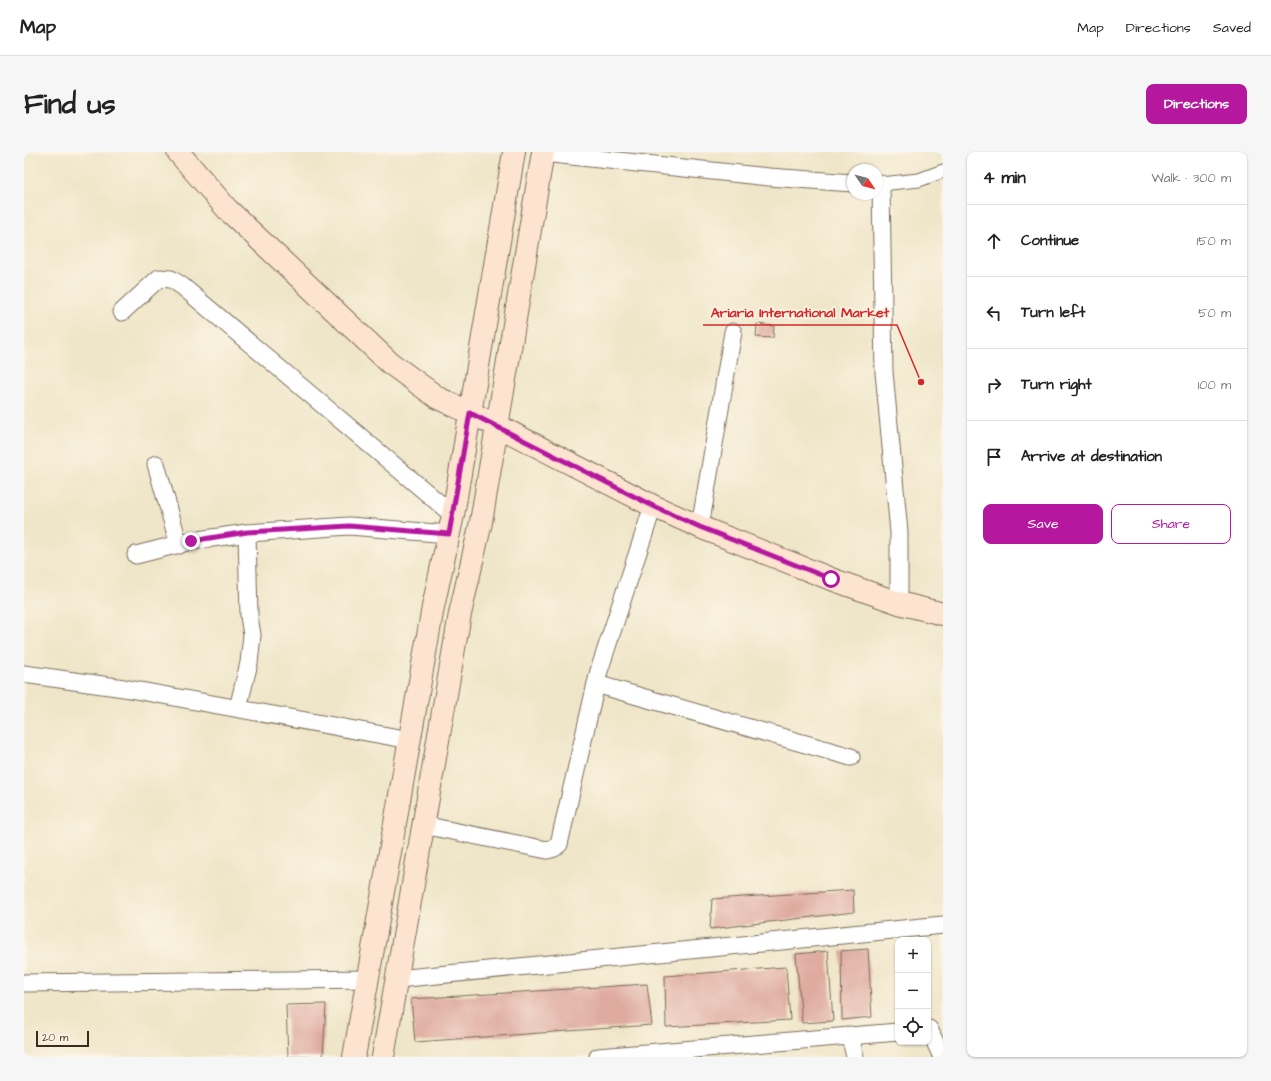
<!DOCTYPE html>
<meta charset="utf-8">
<style>
:root{--surface:#fff;--page:#f6f6f6;--text:#222;--muted:#767676;--line:#e0e0e0;--accent:#b5179e}
body{margin:0;font-family:"Architects Daughter",sans-serif;background:var(--page);color:var(--text)}
.controls{position:absolute;right:12px;bottom:12px;display:grid;overflow:hidden;border-radius:8px;box-shadow:0 1px 3px #0004}
.controls button{width:36px;height:36px;display:grid;place-items:center;padding:0;border:0;border-bottom:1px solid var(--line);background:var(--surface);color:var(--text);font:20px sans-serif}
.compass{position:absolute;left:823px;top:12px;width:36px;height:36px;border-radius:50%;background:var(--surface);box-shadow:0 1px 3px #0004;rotate:125deg}
.scale{position:absolute;left:12px;bottom:10px;width:53px;box-sizing:border-box;padding-left:4px;border:2px solid #3b2a1e;border-top:0;font-size:11px;line-height:14px;white-space:nowrap;color:#3b2a1e;-webkit-text-stroke:3px #fcf5e5;paint-order:stroke}
.stop{position:absolute;width:12px;height:12px;margin:-9px;border:3px solid #b5179e;border-radius:50%;background:#fff}
.stop.end{background:#b5179e;border-color:#fff;box-shadow:0 1px 4px #0008}
.list{margin:0;padding:0;list-style:none}
h2{display:flex;justify-content:space-between;align-items:center;height:52px;margin:0;padding:0 16px;font-size:17px}
h2 small{font-size:13px;font-weight:400;color:var(--muted)}
.list li{display:grid;grid-template-columns:26px 1fr auto;gap:12px;align-items:center;box-sizing:border-box;height:72px;padding:0 16px;border-top:1px solid var(--line)}
.list b{display:block;font-size:15px;white-space:nowrap}
.list em{font-size:13px;font-style:normal;color:var(--muted)}
.actions{display:flex;gap:8px;padding:12px 16px}
.actions a{flex:1;padding:9px 0;border:1px solid var(--accent);border-radius:8px;text-align:center;font-size:14px;color:var(--accent)}
.actions .main{background:var(--accent);color:#fff}
.icon{flex:none;width:22px;height:22px;fill:none;stroke:currentColor;stroke-width:2;stroke-linecap:round;stroke-linejoin:round}
.map{position:relative;flex:none;width:919px;height:905px;overflow:hidden;border-radius:8px}
header{display:flex;align-items:center;gap:24px;box-sizing:border-box;height:56px;padding:0 20px;background:var(--surface);border-bottom:1px solid var(--line)}
header strong{font-size:19px}
nav{display:flex;gap:22px;margin-inline-start:auto;font-size:14px}
.intro{display:flex;align-items:center;justify-content:space-between;box-sizing:border-box;height:96px;padding:0 24px}
h1{margin:0;font-size:28px}
.button{padding:10px 18px;border-radius:8px;background:var(--accent);color:#fff;font-size:14px;font-weight:700}
main{display:flex;gap:24px;padding:0 24px}
aside{flex:1;background:var(--surface);border-radius:8px;box-shadow:0 1px 3px #0004}
.map>svg:first-child{display:block}
.building{fill:#dfaba1}
.lines{fill:none;stroke-linecap:round;stroke-linejoin:round}
.pedestrian-casing{stroke:#7a6c5a;stroke-width:15}
.minor-casing{stroke:#7a6c5a;stroke-width:19}
.secondary-casing{stroke:#7a6c5a;stroke-width:24}
.pedestrian{stroke:#fff;stroke-width:13}
.minor{stroke:#fff;stroke-width:17}
.secondary{stroke:#fde4d1;stroke-width:22}
.route{stroke:#b5179e;stroke-width:5}
.leader{fill:none;stroke:#d62828;stroke-width:1.5}
.callout-dot{fill:#d62828;stroke:#fcf5e5;stroke-width:1.5}
.callout-label{font-size:14px;text-anchor:middle;font-weight:bold;fill:#d62828;stroke:#fcf5e5;stroke-width:3.5;stroke-linejoin:round;paint-order:stroke}
</style>
<header>
<strong>Map</strong>
<nav><a>Map</a><a>Directions</a><a>Saved</a></nav>
</header>
<div class="intro"><h1>Find us</h1><a class="button">Directions</a></div>
<main>
<div class="map">
<svg width="919" height="905" viewBox="0 0 919 905">
<rect width="100%" height="100%" fill="#fcf5e5"/>
<filter id="ink" filterUnits="userSpaceOnUse"><feTurbulence type="fractalNoise" baseFrequency=".025" numOctaves="2"/><feDisplacementMap in="SourceGraphic" scale="8" xChannelSelector="R" yChannelSelector="G"/><feConvolveMatrix kernelMatrix="1 2 1 2 8 2 1 2 1" color-interpolation-filters="sRGB"/></filter>
<filter id="wash" filterUnits="userSpaceOnUse"><feTurbulence type="fractalNoise" baseFrequency=".012" numOctaves="4" result="noise"/><feDisplacementMap in="SourceGraphic" scale="16" xChannelSelector="R" yChannelSelector="G"/><feGaussianBlur stdDeviation="0.9" result="paint"/><feColorMatrix in="noise" values="0 0 0 0 0 0 0 0 0 0 0 0 0 0 0 0 0 1.4 0 .05"/><feComposite in="paint" operator="in"/></filter>
<g filter="url(#wash)">
<rect width="100%" height="100%" fill="#efe6c9"/>
<g id="blocks">
<g class="building">
<polygon points="733,172 750,174 749,186 732,185"/>
<polygon points="829,738 830,760 686,777 688,747"/>
<polygon points="844,797 848,865 818,868 817,799"/>
<polygon points="804,799 809,869 778,871 772,802"/>
<polygon points="762,815 766,868 642,875 641,824"/>
<polygon points="623,832 628,873 391,890 387,847"/>
<polygon points="302,852 299,905 264,905 262,853"/>
</g>
</g>
</g>
<g filter="url(#ink)">
<use href="#blocks" fill-opacity="0" stroke="#7a6c5a" stroke-width="1"/>
<g class="lines">
<g class="pedestrian-casing">
<polyline id="pedestrian" points="857,32 895,28 919,19"/>
</g>
<g class="minor-casing">
<g id="minor">
<polyline points="519,1 745,25 829,31"/>
<polyline points="853,32 857,32 860,220 875,380 875,451"/>
<polyline points="98,160 135,126 147,127 158,134 429,363"/>
<polyline points="132,312 155,393"/>
<polyline points="676,375 709,180"/>
<polyline points="112,403 167,389 223,381 325,374 425,382"/>
<polyline points="0,522 100,536 386,588"/>
<polyline points="572,532 827,605"/>
<polyline points="214,556 225,511 228,483 225,464 223,381"/>
<polyline points="399,673 523,698 530,696 535,692 575,519 629,354"/>
<polyline points="373,827 919,773"/>
<polyline points="0,831 345,827"/>
<polyline points="905,877 918,905"/>
<polyline points="826,883 831,905"/>
<polyline points="574,905 874,880"/>
</g>
</g>
<g class="secondary-casing">
<g id="secondary">
<polyline points="154,0 203,57 366,211 414,246 472,273 629,354 676,375 807,427 875,451 919,462"/>
<polyline points="330,905 409,455 429,363 490,0"/>
<polyline points="359,905 436,462 457,370 519,0"/>
</g>
</g>
<use href="#pedestrian" class="pedestrian"/>
<use href="#minor" class="minor"/>
<use href="#secondary" class="secondary"/>
</g>
</g>
<g class="lines" filter="url(#ink)">
<polyline class="route" points="167,389 223,380 325,374 425,382 446,261 629,354 676,375 807,427"/>
</g>
<path class="leader" d="M897 230L873 173H679"/>
<circle class="callout-dot" cx="897" cy="230" r="4"/>
<g class="callout-label">
<text x="776" y="165">Ariaria International Market</text>
</g>
</svg>
<div class="controls">
<button>+</button>
<button>−</button>
<button><svg class="icon" aria-label="locate" viewBox="0 0 24 24"><circle cx="12" cy="12" r="6"/><path d="M12 2v4M12 18v4M2 12h4M18 12h4"/></svg></button>
</div>
<svg class="compass" viewBox="-18 -18 36 36"><path d="M0-13l5 13h-10z" fill="#e53935"/><path d="M0 13l5-13h-10z" fill="#767676"/></svg>
<div class="scale">20 m</div>
<div class="stop" style="left:807px;top:427px"></div>
<div class="stop end" style="left:167px;top:389px"></div>
</div>
<aside>
<h2>4 min<small>Walk · 300 m</small></h2>
<ul class="list">
<li><svg class="icon" aria-label="ahead" viewBox="0 0 24 24"><path d="M12 20V5M6 11l6-6 6 6"/></svg><div><b>Continue</b></div><em>150 m</em></li>
<li><svg class="icon" aria-label="left" viewBox="0 0 24 24"><path d="M17 20v-9H6M10 6l-5 5 5 5"/></svg><div><b>Turn left</b></div><em>50 m</em></li>
<li><svg class="icon" aria-label="right" viewBox="0 0 24 24"><path d="M7 20v-9h11M14 6l5 5-5 5"/></svg><div><b>Turn right</b></div><em>100 m</em></li>
<li><svg class="icon" aria-label="arrive" viewBox="0 0 24 24"><path d="M6 21V4h12l-3 4 3 4H6"/></svg><div><b>Arrive at destination</b></div></li>
</ul>
<div class="actions"><a class="main">Save</a><a>Share</a></div>
</aside>
</main>
